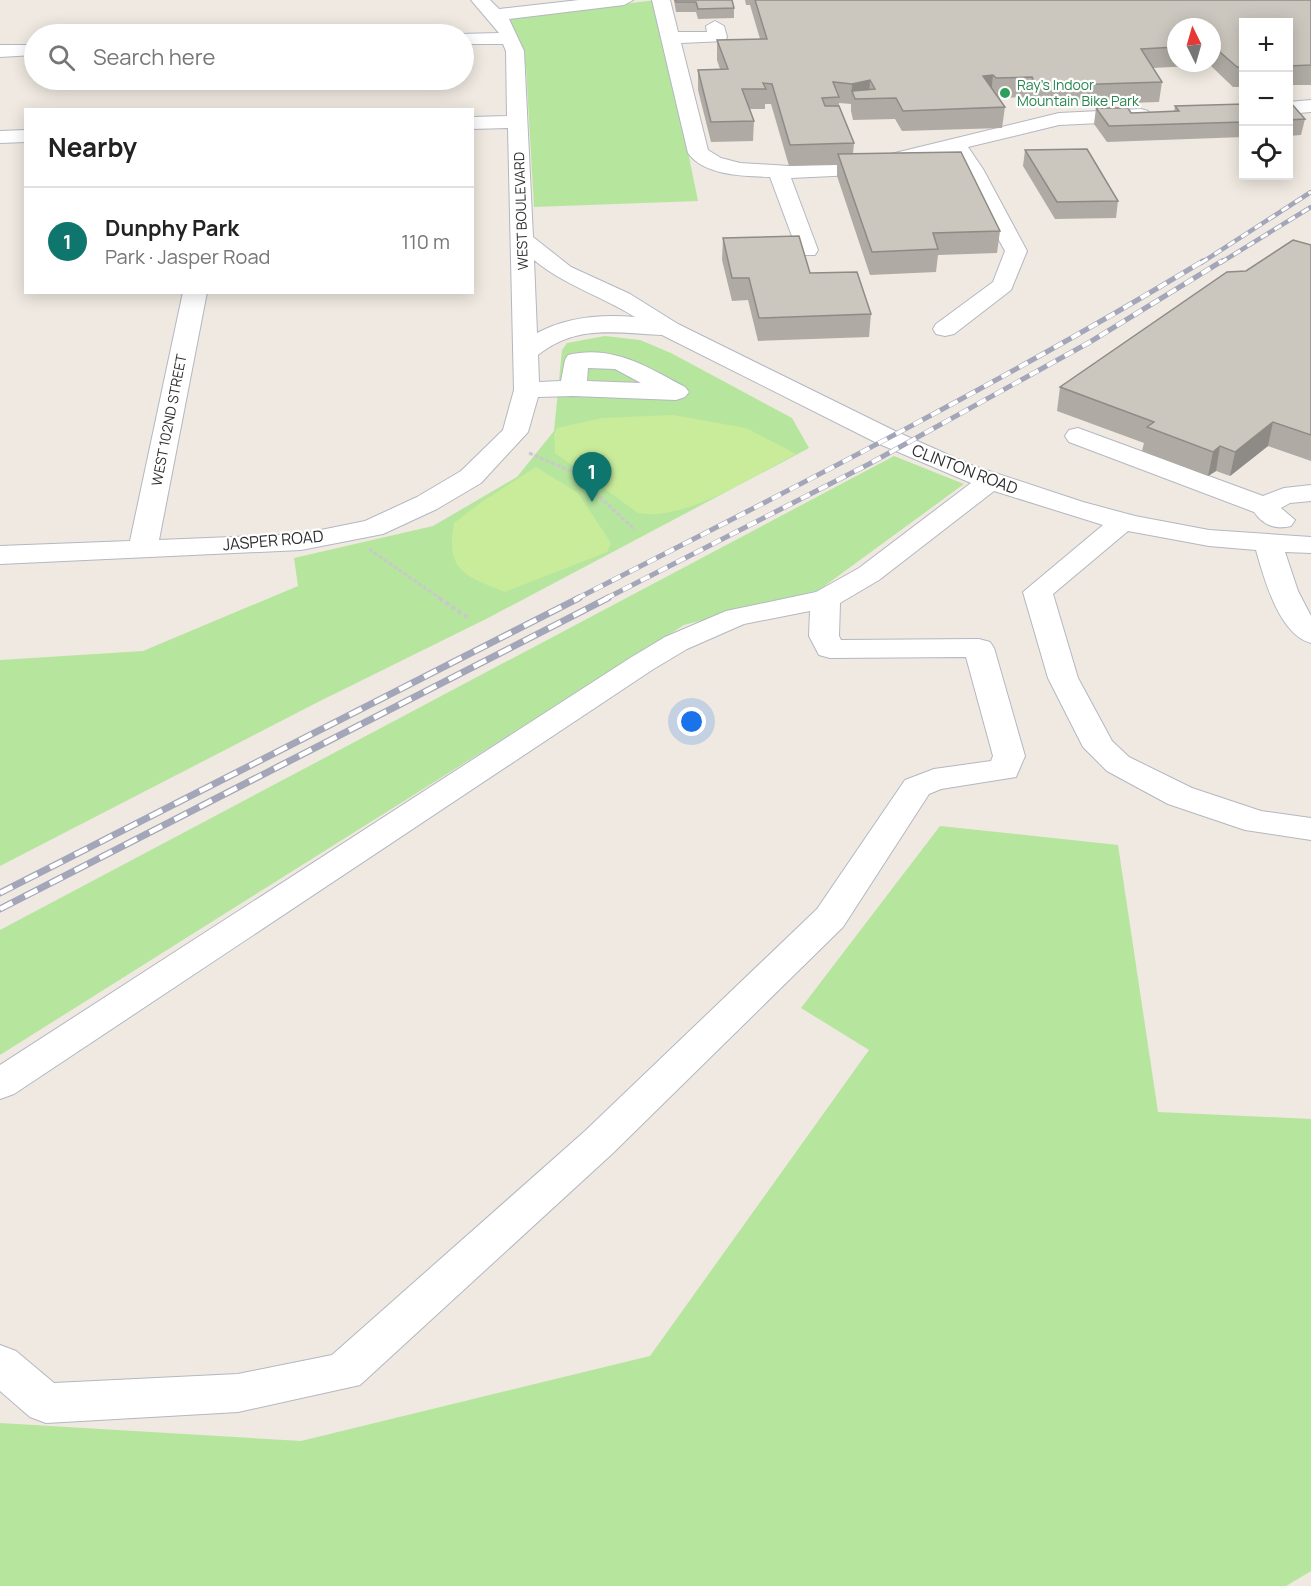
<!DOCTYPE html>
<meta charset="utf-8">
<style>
:root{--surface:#fff;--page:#f2f2f2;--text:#222;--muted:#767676;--line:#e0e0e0;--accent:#0f766e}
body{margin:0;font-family:Manrope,sans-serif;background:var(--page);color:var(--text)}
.controls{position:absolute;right:18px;top:18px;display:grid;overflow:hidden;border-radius:0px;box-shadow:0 3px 15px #0003}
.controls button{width:54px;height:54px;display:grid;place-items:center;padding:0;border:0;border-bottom:2px solid var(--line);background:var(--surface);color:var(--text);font:30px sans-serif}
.compass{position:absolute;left:1167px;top:18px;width:54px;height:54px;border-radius:50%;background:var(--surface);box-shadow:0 3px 15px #0003;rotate:355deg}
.you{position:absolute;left:692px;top:722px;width:21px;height:21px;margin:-15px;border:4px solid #fff;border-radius:50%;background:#1a73e8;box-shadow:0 0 0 9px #1a73e833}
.badge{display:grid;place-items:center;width:39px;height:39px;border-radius:50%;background:var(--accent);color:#fff;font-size:20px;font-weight:700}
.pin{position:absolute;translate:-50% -50px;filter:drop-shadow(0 2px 3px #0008)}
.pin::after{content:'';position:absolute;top:32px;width:21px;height:18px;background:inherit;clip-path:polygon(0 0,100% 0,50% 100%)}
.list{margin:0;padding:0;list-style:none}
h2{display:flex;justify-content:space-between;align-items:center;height:78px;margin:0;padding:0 24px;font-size:26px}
h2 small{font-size:20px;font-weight:400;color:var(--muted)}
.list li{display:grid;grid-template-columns:39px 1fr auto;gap:18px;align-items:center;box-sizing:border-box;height:108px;padding:0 24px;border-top:2px solid var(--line)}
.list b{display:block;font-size:22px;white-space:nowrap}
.list p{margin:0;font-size:20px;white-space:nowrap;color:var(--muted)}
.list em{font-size:20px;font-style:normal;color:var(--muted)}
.icon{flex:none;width:33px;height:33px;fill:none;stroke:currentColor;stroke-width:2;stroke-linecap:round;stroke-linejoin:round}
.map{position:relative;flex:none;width:1311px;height:1586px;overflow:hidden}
.search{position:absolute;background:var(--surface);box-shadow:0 3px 15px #0003;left:24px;top:24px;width:450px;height:66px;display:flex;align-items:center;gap:15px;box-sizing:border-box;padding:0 21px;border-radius:33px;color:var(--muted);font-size:22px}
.panel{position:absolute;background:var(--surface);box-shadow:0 3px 15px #0003;left:24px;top:108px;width:450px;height:186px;border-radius:0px}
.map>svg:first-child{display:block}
.green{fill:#b6e59e}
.pitch{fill:#c9ec9a}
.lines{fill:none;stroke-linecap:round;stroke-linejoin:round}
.minor-casing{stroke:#b4b7c1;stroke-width:2}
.path-far1{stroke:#c9c9c9;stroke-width:3;stroke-dasharray:4 2;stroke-linecap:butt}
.path{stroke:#c9c9c9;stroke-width:4;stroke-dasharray:4.5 3;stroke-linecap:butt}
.minor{fill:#fff;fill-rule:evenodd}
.rail-far2-casing{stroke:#a3a6b8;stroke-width:4.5}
.rail-far1-casing{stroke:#a3a6b8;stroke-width:5}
.rail-casing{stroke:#a3a6b8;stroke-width:7}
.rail-far2{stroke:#fff;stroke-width:3;stroke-dasharray:8;stroke-linecap:butt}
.rail-far1{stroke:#fff;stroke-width:4;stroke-dasharray:10;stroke-linecap:butt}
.rail{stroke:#fff;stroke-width:4.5;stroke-dasharray:14;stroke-linecap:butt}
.wall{fill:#afaba4;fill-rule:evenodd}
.shaded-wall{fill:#8e8b86}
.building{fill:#cbc7bf;stroke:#8e8b86;stroke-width:1.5}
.leisure-dot{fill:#2e9e5b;stroke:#fff;stroke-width:2}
.labels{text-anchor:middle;stroke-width:4.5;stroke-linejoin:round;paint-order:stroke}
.far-leisure-label{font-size:14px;fill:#27864d;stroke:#fff;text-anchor:start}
.far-street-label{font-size:14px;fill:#2e2e2e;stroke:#fff}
.street-label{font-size:16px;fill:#2e2e2e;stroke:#fff}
</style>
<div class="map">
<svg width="1311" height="1586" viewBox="0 0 1311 1586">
<rect width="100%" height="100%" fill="#efe9e1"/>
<g class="green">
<polygon points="657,0 698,201 534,207 526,67 519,42 507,17"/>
<polygon points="605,336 640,340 671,353 792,418 809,448 488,618 318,702 0,866 0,660 143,651 298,586 294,558 433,526 517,477 554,431 562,350 567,343"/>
<polygon points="894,456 964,484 819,590 684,625 0,1055 0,930"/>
<polygon points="940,826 1118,845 1158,1112 1311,1119 1311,1571 1286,1586 0,1586 0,1423 301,1441 650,1356 869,1050 801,1008"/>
</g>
<g class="pitch">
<path d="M673,415L746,428L796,454C754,475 686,522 638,513L555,453L554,434L557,428L602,418Z"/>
<path d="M536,467L578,493L611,543L607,552L505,592C466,576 445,572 454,523L483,501Z"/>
</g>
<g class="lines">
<g class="minor-casing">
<g id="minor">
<path d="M471,0H490L499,9L579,0H633L624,5L509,19L524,51L533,237L571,267L630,294L678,324L895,431L971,465L1083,502L1135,516L1209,530L1311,537V553L1285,552L1298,591L1311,616V643C1279,635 1264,578 1256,550L1209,546L1128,531L1053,594L1078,678L1112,741L1129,757L1192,788L1261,811L1311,818V840L1245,830L1168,804L1107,771L1083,747L1048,678L1023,592L1103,525L994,491L879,580L840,603L839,636L841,640L979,639L990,642L994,648L1025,756L1016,777L941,789L929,794L843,927L613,1153L360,1385L238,1412L46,1423L30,1417L0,1391V1345L16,1351L54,1383L238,1374L332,1355L585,1131L817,909L905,780L934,769L991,761L993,756L966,657L830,658L819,655L809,636L810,611L744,624L687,649L652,670L14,1094L0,1099V1065L630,658L665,637L726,611L816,592L859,568L971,483L877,443L662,335C616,333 577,324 538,355L539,382L561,381L565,360L568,355C612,344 648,367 685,387L689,392L685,397L676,400L573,396L538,397L528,432L481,483L437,509L383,534L301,550L0,564V546L130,541L183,292H207L159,540L301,534L365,521L417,497L461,471L503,430L514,390L508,128L472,129V117L507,116L506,51L503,44H464V34H460L499,33ZM534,260C564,285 601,296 635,317C601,314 567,317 537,333ZM588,368L615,369L641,383L587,381Z"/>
<path d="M652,0H670L678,32H707L706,26L715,21L724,26L727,37L725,41L681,43L708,150L721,158L740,163L789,166L854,163L1059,113L1141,109L1148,111L1151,115L1148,119L1141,121L1059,125L968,147L983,169L1027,251L1011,290L954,334L945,336L936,334L933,329L936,324L993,282L1005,251L951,152L854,175L791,178L818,250L815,255H799L770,177C745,176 704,176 688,153Z"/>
<polygon points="0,45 34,45 34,55 0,57"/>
<polygon points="1311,100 1311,112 1288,114 1288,102"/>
<polygon points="26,130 26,142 0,143 0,131"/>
<path d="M1078,428L1263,496L1284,488L1311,485V501L1290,503L1281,508L1295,520L1291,526C1276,530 1263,525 1254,512L1069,442L1065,436L1069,430Z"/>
</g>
</g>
<g class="path-far1">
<polyline points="529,453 573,472 635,530"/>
<polyline points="369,549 441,599"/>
</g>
<polyline class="path" points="439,598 470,619"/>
<use href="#minor" class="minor"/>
<g class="rail-far2-casing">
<g id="rail-far2">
<polyline points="1201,263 1311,192"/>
<polyline points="1220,263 1311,207"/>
</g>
</g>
<g class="rail-far1-casing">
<g id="rail-far1">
<path d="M576,599C788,491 1000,384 1203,261"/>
<polyline points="605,599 869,464 1090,342 1222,261"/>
</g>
</g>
<g class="rail-casing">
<g id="rail">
<polyline points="0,893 579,598"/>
<polyline points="0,909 608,598"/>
</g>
</g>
<use href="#rail-far2" class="rail-far2"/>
<use href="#rail-far1" class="rail-far1"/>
<use href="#rail" class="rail"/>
</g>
<g class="wall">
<polygon points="674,0 732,0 734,8 734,18 698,19 696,12 676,12"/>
<path d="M745,0H1311V85H1288V22H1244V87H1233L1210,65L1153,68L1162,82L1159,102L1034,106L1029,97L998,98L1005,107L1002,128L902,131L895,119L853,120L851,111V104L839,103V106L854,143L853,154L1000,231L997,253L938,255L936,272L870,275L837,176V165L789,166L771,104H765V109H749L754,121L753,141L711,142L698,90V70L720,69L717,60V40L760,39L750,5H746ZM1176,27H1212V63H1176Z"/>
<polygon points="1288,102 1305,119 1301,135 1288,136"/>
<polygon points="1244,104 1244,137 1107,142 1094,124 1096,108 1131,113 1174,112 1175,106"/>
<polygon points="1025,150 1118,201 1116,218 1055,219 1023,166"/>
<polygon points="723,238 810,273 871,314 869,337 758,341 748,300 732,301 722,260"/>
<polygon points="1311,245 1311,461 1268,446 1230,476 1216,471 1208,476 1142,451 1144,443 1057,411 1060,387 1246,271"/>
</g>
<g class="shaded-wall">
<polygon points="993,75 991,95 983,76"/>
<polygon points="870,80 869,99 852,91 851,104 852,84"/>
<polygon points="1273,422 1268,446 1230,476 1235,452"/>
<polygon points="1220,446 1216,471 1208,476 1213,452"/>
</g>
<g class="building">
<polygon points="675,0 732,0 734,8 698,9 696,2 676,2"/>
<polygon points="755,0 1311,0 1311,65 1288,66 1288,22 1244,22 1244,67 1237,67 1213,46 1212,46 1212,27 1176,27 1176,47 1141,49 1162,82 1037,86 1032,77 996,78 993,75 983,76 1005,107 903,111 896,98 855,99 852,91 875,89 870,80 852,84 833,82 839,97 822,98 825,106 839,106 854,143 790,145 772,84 763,83 766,89 742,89 754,121 711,122 698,70 728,69 717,40 767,39"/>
<polygon points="1288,102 1290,102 1305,119 1288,120"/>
<polygon points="1244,104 1244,122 1109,126 1096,108 1128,108 1131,113 1179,111 1175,106"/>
<polygon points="1087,149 1118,201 1057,202 1025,150"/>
<polygon points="961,152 1000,231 933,233 938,249 872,252 838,154"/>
<polygon points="799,236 810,273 857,272 871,314 759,318 749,278 732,278 723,238"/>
<polygon points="1293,240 1311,245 1311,435 1273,422 1235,452 1220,446 1213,452 1147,427 1154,422 1060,387 1227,272 1246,271"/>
</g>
<circle class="leisure-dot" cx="1005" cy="93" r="6"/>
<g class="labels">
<g class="far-leisure-label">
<text x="1017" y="90">Ray's Indoor<tspan x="1017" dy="16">Mountain Bike Park</tspan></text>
</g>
<g class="far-street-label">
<text transform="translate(521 211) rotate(-92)" y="5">WEST BOULEVARD</text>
<text transform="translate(169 420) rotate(-79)" y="5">WEST 102ND STREET</text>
</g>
<g class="street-label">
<text transform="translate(965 469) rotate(21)" y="6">CLINTON ROAD</text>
<text transform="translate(273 540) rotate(-5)" y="6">JASPER ROAD</text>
</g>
</g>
</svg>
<div class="controls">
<button>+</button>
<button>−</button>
<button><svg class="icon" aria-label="locate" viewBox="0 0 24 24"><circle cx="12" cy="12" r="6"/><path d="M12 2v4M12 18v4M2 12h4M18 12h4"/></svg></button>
</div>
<svg class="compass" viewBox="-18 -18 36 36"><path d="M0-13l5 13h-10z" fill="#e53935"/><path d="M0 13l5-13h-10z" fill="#767676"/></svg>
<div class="you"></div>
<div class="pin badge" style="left:592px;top:502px">1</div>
<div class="search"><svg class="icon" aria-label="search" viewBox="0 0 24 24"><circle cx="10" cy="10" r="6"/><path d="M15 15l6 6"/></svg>Search here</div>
<section class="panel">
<h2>Nearby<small></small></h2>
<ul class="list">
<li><span class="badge">1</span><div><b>Dunphy Park</b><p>Park · Jasper Road</p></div><em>110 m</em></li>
</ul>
</section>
</div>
